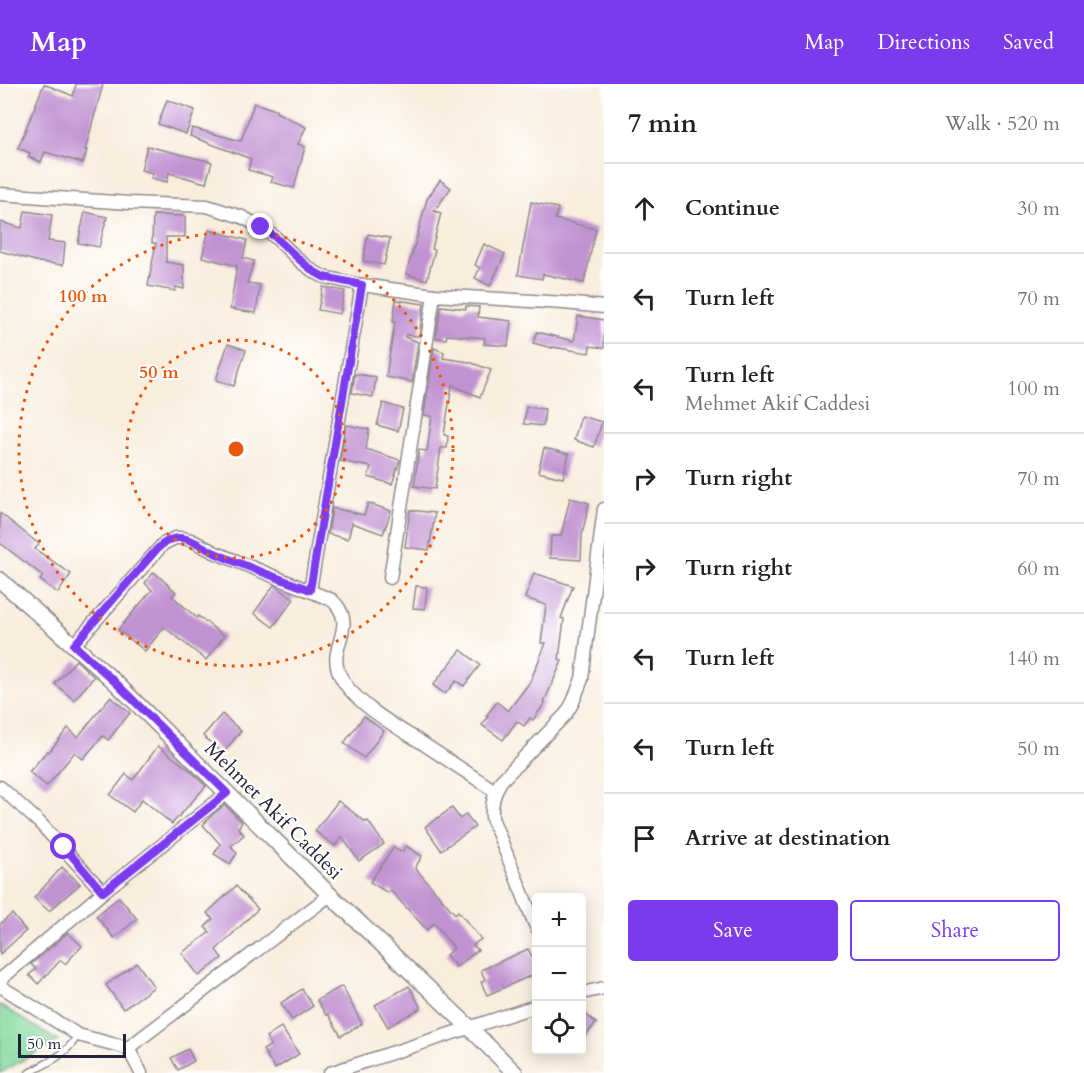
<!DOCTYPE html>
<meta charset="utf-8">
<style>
:root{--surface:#fff;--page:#f6f6f6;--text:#222;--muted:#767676;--line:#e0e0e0;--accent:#7c3aed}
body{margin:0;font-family:Cardo,serif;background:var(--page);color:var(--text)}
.controls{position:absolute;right:18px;bottom:18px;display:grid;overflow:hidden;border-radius:6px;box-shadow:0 3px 15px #0003}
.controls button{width:54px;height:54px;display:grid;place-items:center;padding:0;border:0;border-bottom:2px solid var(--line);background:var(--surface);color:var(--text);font:30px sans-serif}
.scale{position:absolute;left:18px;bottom:15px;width:108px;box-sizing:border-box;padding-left:6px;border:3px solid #22223b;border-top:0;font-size:16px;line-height:21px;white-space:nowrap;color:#22223b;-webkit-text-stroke:4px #fff;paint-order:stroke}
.stop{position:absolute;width:18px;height:18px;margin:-14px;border:4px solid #7c3aed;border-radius:50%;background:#fff}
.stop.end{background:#7c3aed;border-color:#fff;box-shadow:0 2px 6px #0008}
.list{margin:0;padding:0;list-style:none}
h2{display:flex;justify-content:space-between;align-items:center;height:78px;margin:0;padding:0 24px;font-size:26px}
h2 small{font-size:20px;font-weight:400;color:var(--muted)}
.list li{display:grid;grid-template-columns:39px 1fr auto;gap:18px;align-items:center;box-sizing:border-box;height:90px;padding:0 24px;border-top:2px solid var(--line)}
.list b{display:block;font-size:22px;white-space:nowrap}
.list p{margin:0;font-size:20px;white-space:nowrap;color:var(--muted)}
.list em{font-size:20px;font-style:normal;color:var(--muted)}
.actions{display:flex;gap:12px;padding:18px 24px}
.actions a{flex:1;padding:14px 0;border:2px solid var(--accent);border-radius:6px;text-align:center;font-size:21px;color:var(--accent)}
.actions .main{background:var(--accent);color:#fff}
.icon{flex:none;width:33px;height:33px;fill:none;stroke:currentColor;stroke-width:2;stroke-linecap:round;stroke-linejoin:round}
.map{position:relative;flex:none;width:604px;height:989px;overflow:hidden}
header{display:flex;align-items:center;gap:36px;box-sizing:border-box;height:84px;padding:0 30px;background:var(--accent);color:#fff}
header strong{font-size:28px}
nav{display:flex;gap:33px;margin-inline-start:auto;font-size:21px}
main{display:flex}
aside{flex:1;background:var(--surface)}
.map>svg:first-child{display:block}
.green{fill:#83d99c;stroke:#527e6c;stroke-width:1.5}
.building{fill:#c192d2}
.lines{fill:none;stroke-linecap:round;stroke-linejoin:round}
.service-casing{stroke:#8e888c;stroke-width:9}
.minor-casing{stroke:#8e888c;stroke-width:15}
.tertiary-casing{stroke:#8e888c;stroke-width:18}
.service{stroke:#fff;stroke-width:6}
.minor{stroke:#fff;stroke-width:12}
.tertiary{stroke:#fff;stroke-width:15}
.route{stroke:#7c3aed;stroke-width:8}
.ring{fill:none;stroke:#e8590c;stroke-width:3;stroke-dasharray:3 6}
.labels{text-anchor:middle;stroke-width:4.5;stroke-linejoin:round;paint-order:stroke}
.street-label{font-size:20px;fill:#22223b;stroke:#fff}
.centre{fill:#e8590c;stroke:#fff;stroke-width:3}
.ring-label{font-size:18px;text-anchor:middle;font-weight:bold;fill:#e8590c;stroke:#fff;stroke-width:4.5;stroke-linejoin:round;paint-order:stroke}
</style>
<header>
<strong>Map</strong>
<nav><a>Map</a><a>Directions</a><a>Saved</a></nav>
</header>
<main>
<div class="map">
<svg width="604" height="989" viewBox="0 0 604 989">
<rect width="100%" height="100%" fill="#fff"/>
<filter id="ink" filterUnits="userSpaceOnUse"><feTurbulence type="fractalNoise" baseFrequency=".0167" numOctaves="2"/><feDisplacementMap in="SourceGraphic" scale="12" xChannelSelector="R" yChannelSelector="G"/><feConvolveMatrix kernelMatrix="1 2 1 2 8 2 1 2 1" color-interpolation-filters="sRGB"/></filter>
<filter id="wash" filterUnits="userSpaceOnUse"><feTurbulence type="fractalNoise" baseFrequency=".008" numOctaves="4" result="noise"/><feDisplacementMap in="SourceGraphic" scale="24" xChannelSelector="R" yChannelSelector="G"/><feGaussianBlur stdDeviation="1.35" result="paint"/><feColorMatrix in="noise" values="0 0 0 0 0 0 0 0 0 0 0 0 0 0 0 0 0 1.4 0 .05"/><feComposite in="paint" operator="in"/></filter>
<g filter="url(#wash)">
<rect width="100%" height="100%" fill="#f9eddd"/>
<polygon class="green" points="0,921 58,957 0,989"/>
<g id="blocks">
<g class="building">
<polygon points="44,0 73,12 76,0 103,0 85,66 87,66 83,79 45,68 41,78 28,73 30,69 18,64"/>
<polygon points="167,16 195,26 186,50 158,40"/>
<polygon points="254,19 276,26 276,28 306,43 298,60 305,63 294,104 271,98 273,93 248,86 251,75 190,52 192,44 241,57"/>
<polygon points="147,62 212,78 206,99 169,89 167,98 151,94 153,89 141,86"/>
<polygon points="440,96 451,104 434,127 441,129 432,165 435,166 427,196 406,190 415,160 427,115"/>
<polygon points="531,118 558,124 555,135 596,145 584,199 543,190 542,195 518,191"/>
<polygon points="25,127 52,131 48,157 65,159 63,181 39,178 0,167 0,138 22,144"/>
<polygon points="85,128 107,133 99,163 78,159"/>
<polygon points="153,131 185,132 185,153 166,153 166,178 184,181 184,205 176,203 175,207 148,202 156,159 152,159"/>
<polygon points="209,146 247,156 243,174 254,177 247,199 260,201 256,229 230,225 237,182 202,173"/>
<polygon points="368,150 390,154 384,181 363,177"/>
<polygon points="484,160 505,170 490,202 475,194 480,184 475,181"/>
<polygon points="323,203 345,207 340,230 318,226"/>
<polygon points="396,216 424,220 419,252 406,251 405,253 418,258 412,298 386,293 395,238 393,238"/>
<polygon points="441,222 466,225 466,222 479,223 478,233 511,237 508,262 484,260 485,254 447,251 446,255 436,254"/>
<polygon points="578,232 604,236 604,264 590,262 589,269 552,263 552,264 533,259 537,248 574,257"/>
<polygon points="228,260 246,266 234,302 216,296"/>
<polygon points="434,264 444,268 443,274 469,278 491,286 480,313 452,301 444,351 448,352 447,364 441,364 435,405 414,402 419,366 427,367 432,332 424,331"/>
<polygon points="355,290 376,293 373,313 352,309"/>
<polygon points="383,319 403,325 398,347 377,341"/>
<polygon points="526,323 545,325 543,342 524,340"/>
<polygon points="581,332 602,338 594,363 574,356"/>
<polygon points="346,341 369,345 366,365 400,376 392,400 368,393 371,383 340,377"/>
<polygon points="544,364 569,370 563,394 538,388"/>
<polygon points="570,414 589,419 582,451 581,476 550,474 551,452 561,452"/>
<polygon points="368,419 391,427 383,450 352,439 348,455 328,450 332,424 364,431"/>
<polygon points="410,426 435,429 429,466 405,463"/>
<polygon points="0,429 39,460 35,465 71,490 58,509 40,496 43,492 0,459"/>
<polygon points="154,488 176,508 172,512 197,534 198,532 224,552 206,576 164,543 145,567 118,546 152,506 145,499"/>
<polygon points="534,489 573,502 561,534 564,535 559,575 562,577 544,618 545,619 533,636 530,634 524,642 517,637 503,656 482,641 488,633 486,632 497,618 508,627 530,598 546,559 541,559 546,521 525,514"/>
<polygon points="274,501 294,515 273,543 254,529"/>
<polygon points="416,502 427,503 425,525 413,524"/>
<polygon points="461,566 480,581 464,602 456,597 445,610 433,601"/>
<polygon points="76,576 94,593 74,616 55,600"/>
<polygon points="110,613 130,629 108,656 103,652 83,675 75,668 47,702 29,688 47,667 49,668 68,644 78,653"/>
<polygon points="222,630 241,647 223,669 203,652"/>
<polygon points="364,632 384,647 364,674 344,659"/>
<polygon points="158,662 191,687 206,702 172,740 142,715 133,728 110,711 126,690 133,696"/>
<polygon points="338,717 366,738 368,737 384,760 359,777 342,753 335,762 315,747"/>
<polygon points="225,721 242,738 238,744 244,751 231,762 237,769 230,780 214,770 220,760 203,741 213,730"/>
<polygon points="452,724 460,735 466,730 475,743 441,766 425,743"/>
<polygon points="406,762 422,772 415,784 455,830 458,827 481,855 473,861 478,866 456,883 446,871 454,864 434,839 427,846 390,806 388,809 370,798 394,763 402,768"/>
<polygon points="62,783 80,800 49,827 34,814"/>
<polygon points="236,802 258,825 216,866 222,874 199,892 182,869 210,848 205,843 213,835 207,829"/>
<polygon points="119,813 137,835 114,854 96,832"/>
<polygon points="12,830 26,847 0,870 0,840"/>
<polygon points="68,849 82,862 65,880 61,876 38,900 29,891 36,885 31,880"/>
<polygon points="528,865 537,883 537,889 487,911 481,898 485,896 481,886"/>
<polygon points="137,879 154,903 123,925 106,901"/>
<polygon points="342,902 362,940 341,952 328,930 326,931 317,916"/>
<polygon points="409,902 421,924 388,943 375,921"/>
<polygon points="302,905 313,922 292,936 281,919"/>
<polygon points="582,927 596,939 582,956"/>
<polygon points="281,943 299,970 275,985 263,966 271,961 266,953"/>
<polygon points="188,965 194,977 178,986 171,974"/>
</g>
</g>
</g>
<g filter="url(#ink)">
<use href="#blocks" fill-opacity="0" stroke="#8e888c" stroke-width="1.5"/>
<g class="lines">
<g class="service-casing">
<path id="service" d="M29,989C50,977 65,972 78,951"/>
</g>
<g class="minor-casing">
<g id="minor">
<polyline points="0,110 129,119 207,122 242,133 261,143 275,153 301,178 313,187 324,193 362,201 434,211 564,219 604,223"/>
<polyline points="390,494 434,211"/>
<polyline points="310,506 362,201"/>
<path d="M74,561L163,460L175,454H183L191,456L214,468L332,516C361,543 324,563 341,593C354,619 397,643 422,659C446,675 471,691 495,707"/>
<polyline points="0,703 40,739 103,808"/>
<path d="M536,843L492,734C491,720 494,710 501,697L566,630L573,618L582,595L604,425"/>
<polyline points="0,896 103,808 227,709"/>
<polyline points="0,902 78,951 128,964"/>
<polyline points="582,909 604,904"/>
<polyline points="141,989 128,964 330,811"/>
<polyline points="330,989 536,922"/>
</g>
</g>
<g class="tertiary-casing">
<polyline id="tertiary" points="0,496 114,597 330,811 470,944 515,989"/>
</g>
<use href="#service" class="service"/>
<use href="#minor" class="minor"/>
<use href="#tertiary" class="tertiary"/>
</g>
</g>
<g class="lines" filter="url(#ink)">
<path class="route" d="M64,763L103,808L227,709L114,597L74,561L157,465C164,458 171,453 181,454C194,455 204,464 215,469C246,483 278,494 310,506L362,201L324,193L313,187L301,177L275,153L261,143"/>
</g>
<g class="ring">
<circle cx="236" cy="365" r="109"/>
<circle cx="236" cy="365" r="217"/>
</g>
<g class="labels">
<g class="street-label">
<text transform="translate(274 726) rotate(45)" y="7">Mehmet Akif Caddesi</text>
</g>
</g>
<circle cx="236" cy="365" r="9" class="centre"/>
<g class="ring-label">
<text x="83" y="218">100 m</text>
<text x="159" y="294">50 m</text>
</g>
</svg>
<div class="controls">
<button>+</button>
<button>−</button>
<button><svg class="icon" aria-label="locate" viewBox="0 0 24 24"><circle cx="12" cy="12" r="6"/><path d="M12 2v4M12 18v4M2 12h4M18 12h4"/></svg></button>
</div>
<div class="scale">50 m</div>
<div class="stop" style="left:64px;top:763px"></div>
<div class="stop end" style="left:261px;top:143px"></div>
</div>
<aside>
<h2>7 min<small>Walk · 520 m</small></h2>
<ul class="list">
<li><svg class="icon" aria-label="ahead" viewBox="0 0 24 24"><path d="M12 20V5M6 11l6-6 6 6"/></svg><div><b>Continue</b></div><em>30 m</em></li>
<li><svg class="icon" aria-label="left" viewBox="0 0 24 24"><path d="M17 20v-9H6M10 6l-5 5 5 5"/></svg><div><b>Turn left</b></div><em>70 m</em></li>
<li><svg class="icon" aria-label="left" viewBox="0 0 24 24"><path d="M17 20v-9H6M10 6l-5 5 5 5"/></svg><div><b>Turn left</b><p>Mehmet Akif Caddesi</p></div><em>100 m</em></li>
<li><svg class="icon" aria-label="right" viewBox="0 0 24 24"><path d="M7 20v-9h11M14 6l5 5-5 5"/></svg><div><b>Turn right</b></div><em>70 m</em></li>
<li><svg class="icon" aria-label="right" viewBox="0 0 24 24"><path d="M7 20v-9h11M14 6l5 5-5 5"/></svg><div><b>Turn right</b></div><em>60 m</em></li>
<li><svg class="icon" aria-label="left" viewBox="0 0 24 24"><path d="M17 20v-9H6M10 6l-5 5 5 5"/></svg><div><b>Turn left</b></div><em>140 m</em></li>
<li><svg class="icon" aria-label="left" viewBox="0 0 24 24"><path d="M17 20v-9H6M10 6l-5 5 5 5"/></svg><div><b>Turn left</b></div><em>50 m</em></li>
<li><svg class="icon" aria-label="arrive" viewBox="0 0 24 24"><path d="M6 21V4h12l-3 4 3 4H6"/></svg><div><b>Arrive at destination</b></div></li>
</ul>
<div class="actions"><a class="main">Save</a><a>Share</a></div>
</aside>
</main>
